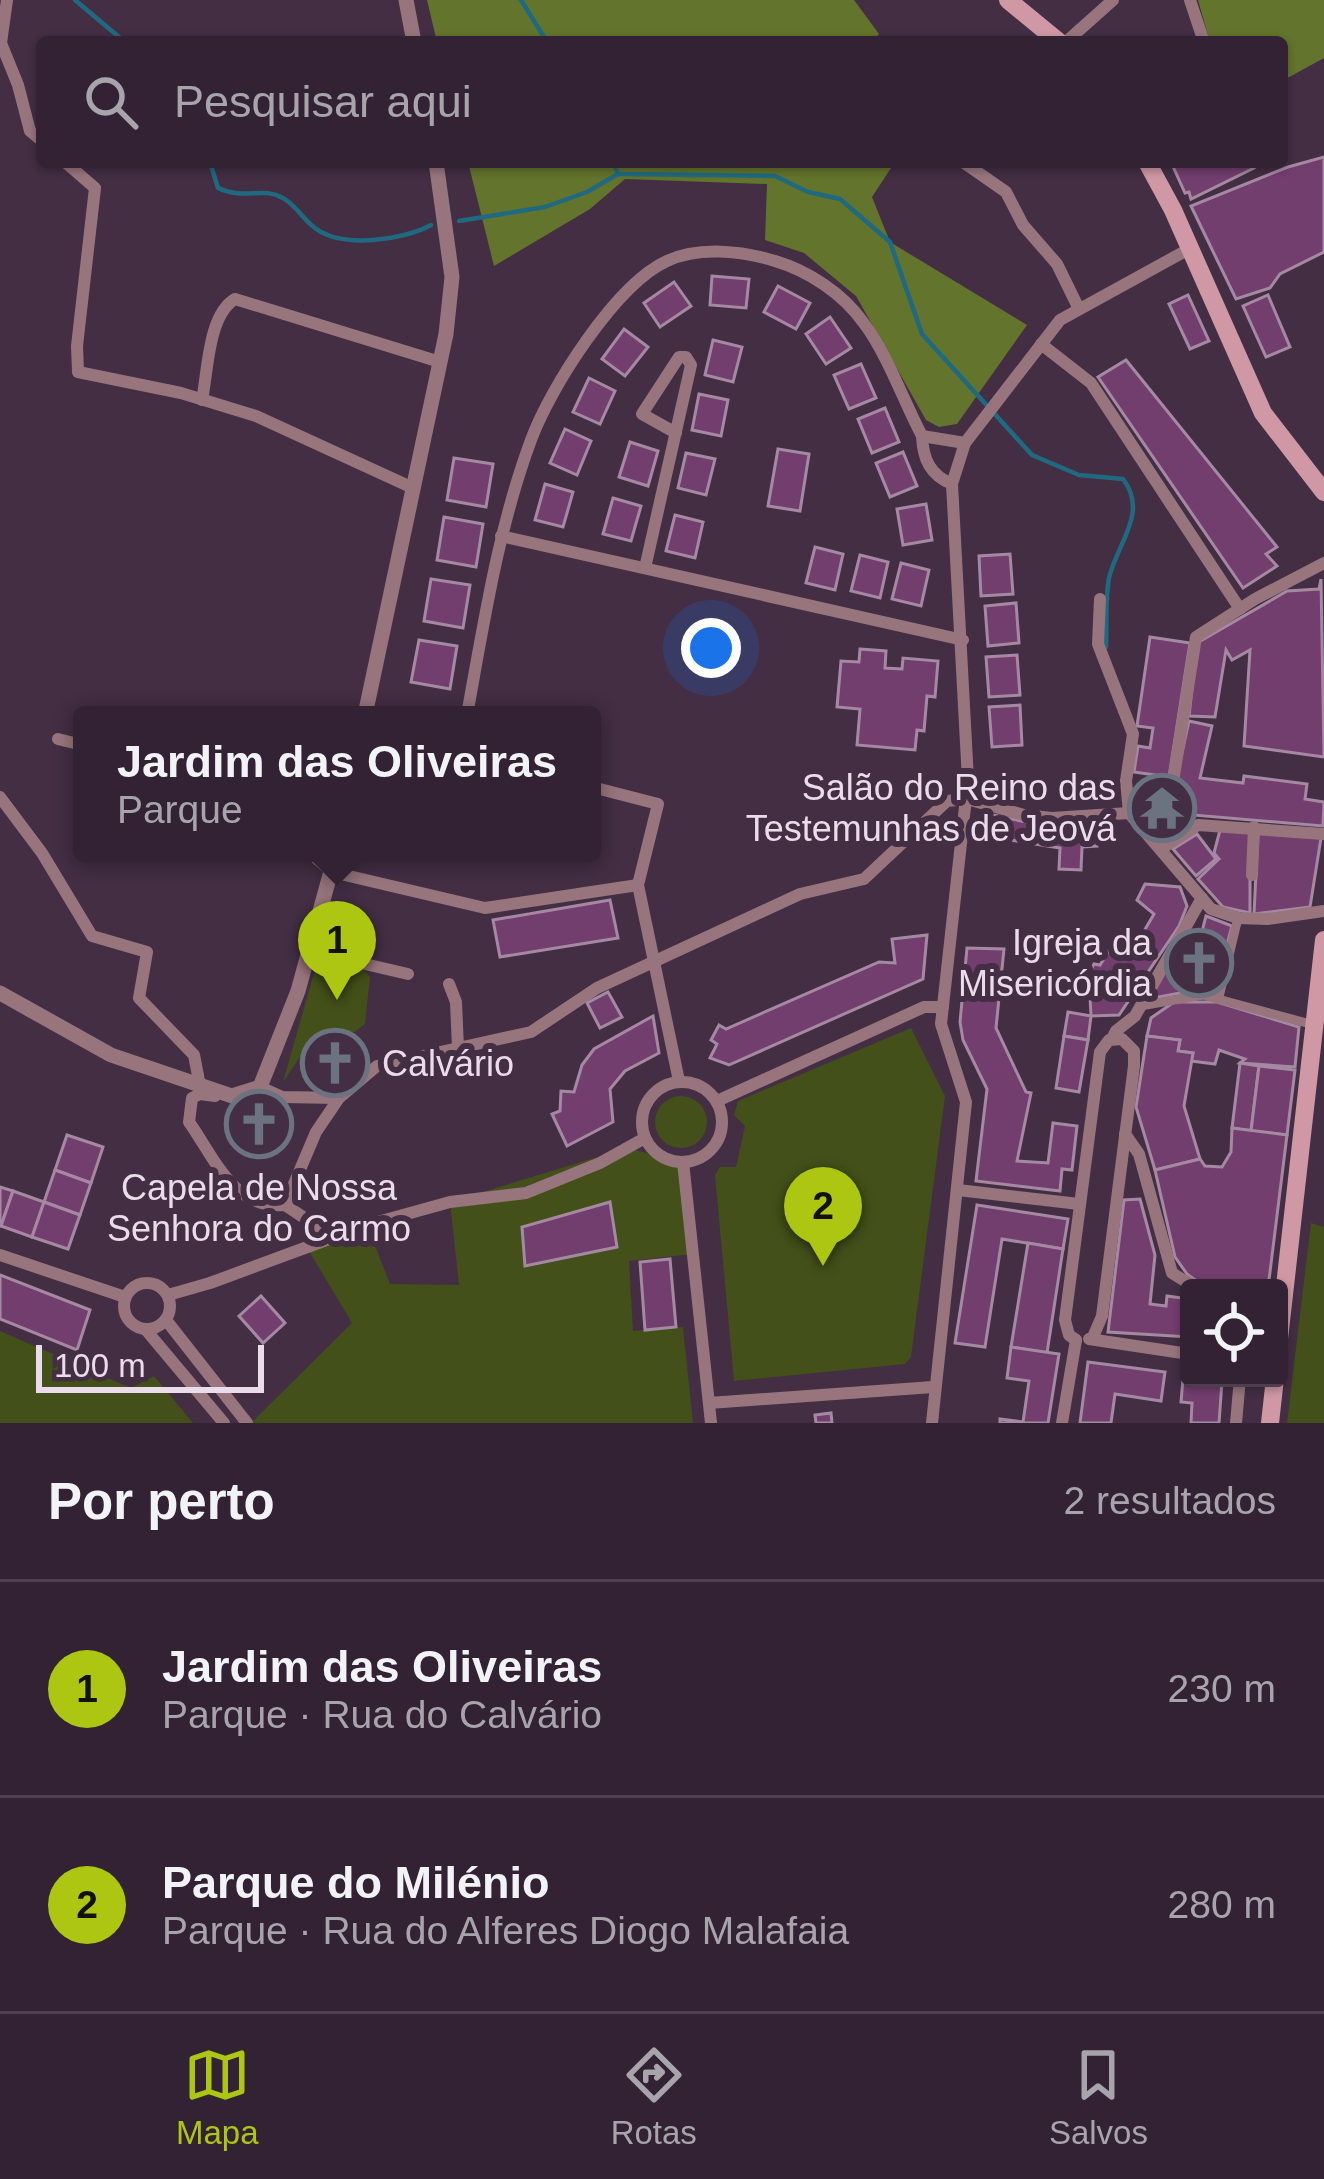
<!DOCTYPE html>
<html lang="pt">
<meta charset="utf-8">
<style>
:root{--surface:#322233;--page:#3a2a3b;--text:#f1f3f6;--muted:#a8a4ac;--line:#4d3f4e;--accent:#acc611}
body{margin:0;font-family:Arial,sans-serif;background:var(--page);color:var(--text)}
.controls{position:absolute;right:36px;bottom:36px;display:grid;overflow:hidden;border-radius:12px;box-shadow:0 3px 9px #0004}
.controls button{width:108px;height:108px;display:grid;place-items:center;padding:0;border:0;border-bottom:3px solid var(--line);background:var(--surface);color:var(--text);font:60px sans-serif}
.scale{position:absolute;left:36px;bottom:30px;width:228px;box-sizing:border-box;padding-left:12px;border:6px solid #eadcea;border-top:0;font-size:33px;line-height:42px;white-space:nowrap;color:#eadcea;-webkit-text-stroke:9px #432e44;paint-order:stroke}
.you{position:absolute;left:711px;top:648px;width:42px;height:42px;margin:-30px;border:9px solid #fff;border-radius:50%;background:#1a73e8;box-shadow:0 0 0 18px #1a73e833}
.badge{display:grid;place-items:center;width:78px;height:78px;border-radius:50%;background:var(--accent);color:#111;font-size:39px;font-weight:700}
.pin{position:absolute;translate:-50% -99px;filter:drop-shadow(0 3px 6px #0008)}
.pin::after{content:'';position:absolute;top:63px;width:42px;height:36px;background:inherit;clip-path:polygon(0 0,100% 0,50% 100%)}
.popup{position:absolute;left:73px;top:706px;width:528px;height:156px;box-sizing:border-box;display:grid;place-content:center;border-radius:12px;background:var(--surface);filter:drop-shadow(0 3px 9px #0005);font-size:39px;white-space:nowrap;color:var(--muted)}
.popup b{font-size:45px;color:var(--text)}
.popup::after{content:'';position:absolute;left:50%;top:100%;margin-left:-24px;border:24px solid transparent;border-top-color:var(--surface)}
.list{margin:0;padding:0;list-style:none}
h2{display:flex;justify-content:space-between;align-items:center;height:156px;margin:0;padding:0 48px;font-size:51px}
h2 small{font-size:39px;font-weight:400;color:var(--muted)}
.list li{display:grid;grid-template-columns:78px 1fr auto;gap:36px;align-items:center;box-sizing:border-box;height:216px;padding:0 48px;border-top:3px solid var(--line)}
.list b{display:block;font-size:45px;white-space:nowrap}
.list p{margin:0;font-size:39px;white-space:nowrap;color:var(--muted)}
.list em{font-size:39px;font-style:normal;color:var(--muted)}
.icon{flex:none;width:66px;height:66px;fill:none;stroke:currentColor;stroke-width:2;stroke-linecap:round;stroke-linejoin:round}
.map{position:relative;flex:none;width:1324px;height:1423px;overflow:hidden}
.search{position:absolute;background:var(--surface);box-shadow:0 3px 9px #0004;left:36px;right:36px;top:36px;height:132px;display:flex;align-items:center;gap:30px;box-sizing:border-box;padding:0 42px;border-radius:12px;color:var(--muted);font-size:45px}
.sheet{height:588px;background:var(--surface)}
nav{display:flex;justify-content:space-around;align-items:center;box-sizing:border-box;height:168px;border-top:3px solid var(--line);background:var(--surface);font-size:33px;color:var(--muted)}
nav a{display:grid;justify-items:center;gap:6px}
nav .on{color:var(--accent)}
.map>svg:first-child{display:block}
.green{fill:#435019}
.forest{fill:#63742c}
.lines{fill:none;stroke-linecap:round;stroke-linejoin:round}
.stream{stroke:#206a81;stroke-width:4.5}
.building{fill:#723e6e;stroke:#a589a2;stroke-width:3}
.pedestrian{stroke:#98757d;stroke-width:9}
.minor{stroke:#98757d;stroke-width:12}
.tertiary{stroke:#98757d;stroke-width:15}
.secondary{stroke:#cf98a4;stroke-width:18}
.labels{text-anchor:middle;stroke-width:12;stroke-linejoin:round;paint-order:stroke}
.poi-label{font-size:36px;fill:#eadcea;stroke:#432e44;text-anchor:end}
</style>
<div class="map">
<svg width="1324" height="1423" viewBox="0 0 1324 1423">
<rect width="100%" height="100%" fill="#432e44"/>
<g class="green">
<polygon points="322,945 353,959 370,977 365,1024 349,1036 349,1048 308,1045 283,1082"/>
<polygon points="911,1028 945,1096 911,1357 905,1364 734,1381 715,1175 720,1167 736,1167 745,1126 734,1115 738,1101"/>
<circle cx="681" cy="1122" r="26"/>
<polygon points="627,1148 683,1162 693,1254 629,1261 633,1331 683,1327 693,1423 251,1423 352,1323 306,1246 367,1225 390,1284 459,1285 450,1202"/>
<polygon points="1311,1223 1324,1227 1324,1423 1287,1423"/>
<polygon points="0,1331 131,1388 154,1376 193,1423 0,1423"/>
</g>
<g class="forest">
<polygon points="427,0 854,0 879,34 872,42 437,42"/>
<polygon points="1198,0 1324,0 1324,58 1282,81 1282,42 1210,42"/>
<polygon points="468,162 895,162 872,197 890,242 1027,325 957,424 939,427 926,420 856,296 804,253 765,240 767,184 625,179 590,209 494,266"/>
</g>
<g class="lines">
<g class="stream">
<polyline points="75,0 125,42"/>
<polyline points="521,0 547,42"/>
<path d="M210,162L218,188C243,200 263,187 281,197C296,204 302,219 315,228C342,249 404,240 431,225"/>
<path d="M613,162L618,174L775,176L808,192L840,199L890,242L922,334L1032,455L1079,475L1123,479C1149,513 1117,543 1109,578C1105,600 1107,625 1106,647"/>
<polyline points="459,221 545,207 587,192 618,174"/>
</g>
</g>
<g class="building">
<polygon points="1324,157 1324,252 1280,274 1270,288 1236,299 1191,206 1288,167"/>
<polygon points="1171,162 1252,162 1254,168 1191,199 1189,192 1185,193"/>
<polygon points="712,276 749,279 746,308 710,305"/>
<polygon points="674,282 691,306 660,327 644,303"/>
<polygon points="778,286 810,303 796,329 764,312"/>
<polygon points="1188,295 1209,341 1190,349 1169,304"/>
<polygon points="1268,295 1290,347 1266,357 1243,306"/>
<polygon points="830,317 851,348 826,364 806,334"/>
<polygon points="624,329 648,347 625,376 602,359"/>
<polygon points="713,340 742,347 733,382 705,375"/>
<polygon points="1126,360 1277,547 1266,554 1277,566 1243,588 1098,377"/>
<polygon points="861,364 876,398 849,409 834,375"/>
<polygon points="589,378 615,391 600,424 573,412"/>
<polygon points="699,394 728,400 721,436 692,430"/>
<polygon points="885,408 899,442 872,453 858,419"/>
<polygon points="565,429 591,441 577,475 550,463"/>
<polygon points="630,442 658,451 648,486 619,477"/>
<polygon points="778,449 809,454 800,511 768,506"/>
<polygon points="903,452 917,486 890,497 876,463"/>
<polygon points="686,453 715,459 706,495 678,488"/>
<polygon points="454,458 493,464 486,507 447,500"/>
<polygon points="545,484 573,492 563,527 535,520"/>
<polygon points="613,498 641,506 631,541 603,534"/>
<polygon points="926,504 932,540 903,545 897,509"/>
<polygon points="675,515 703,522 695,558 666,551"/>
<polygon points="444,517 483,524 476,567 437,560"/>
<polygon points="815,547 843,554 835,590 806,583"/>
<polygon points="1010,554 1013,594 981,596 979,556"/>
<polygon points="860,555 888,562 880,598 851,591"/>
<polygon points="901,563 929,570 921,606 892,599"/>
<polygon points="431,579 470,585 463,628 424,621"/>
<polygon points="1321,579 1324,757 1244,746 1250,650 1232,660 1226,650 1215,717 1189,716 1197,643 1287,591 1319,589"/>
<polygon points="1016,603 1019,643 988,646 985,606"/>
<polygon points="1150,637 1190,643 1169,777 1134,772 1138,746 1150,748 1153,728 1137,726"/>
<polygon points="419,640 457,646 450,689 411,682"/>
<polygon points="860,649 886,651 885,668 902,669 903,658 938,661 935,697 927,696 924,731 917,730 915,750 857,745 860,709 837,707 841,661 859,662"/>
<polygon points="1017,655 1020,695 989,697 986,657"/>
<polygon points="1020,705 1022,745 992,747 989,707"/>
<polygon points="1189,721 1212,726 1200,778 1243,783 1244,776 1307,784 1305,799 1324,802 1323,826 1193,815 1194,811 1179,810 1176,780"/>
<polygon points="1168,789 1179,814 1186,816 1189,822 1165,836 1145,801"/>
<polygon points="986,813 997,816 991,837 981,834"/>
<polygon points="997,816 1036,824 1093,821 1097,846 1082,847 1081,870 1059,869 1060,848 991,837"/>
<polygon points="1220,830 1250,832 1250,913 1223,907 1198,879 1219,859 1214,853"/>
<polygon points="1258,833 1321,838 1310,907 1254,914"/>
<polygon points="1197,834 1216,859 1196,876 1173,849"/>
<polygon points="1145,884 1180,887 1187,906 1179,926 1119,1015 1091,1016 1090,997 1078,993 1094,964 1100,965 1122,929 1137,943 1154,914 1137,900"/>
<polygon points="610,900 618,938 500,957 493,920"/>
<polygon points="1206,916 1232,926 1223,960 1197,951"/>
<polygon points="927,935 923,979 729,1065 710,1058 717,1044 711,1040 719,1025 726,1029 879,962 895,963 892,939"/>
<polygon points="1187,945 1217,958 1212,978 1180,968"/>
<polygon points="967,948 1004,949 996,1028 1026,1092 1031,1093 1017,1161 1048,1163 1053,1123 1077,1126 1072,1170 1062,1169 1060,1191 976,1181 987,1089 963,1040 960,1022"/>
<polygon points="1173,964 1202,975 1202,989 1153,998 1150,994 1155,982"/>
<polygon points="608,992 622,1017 600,1028 587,1003"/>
<polygon points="1174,1002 1217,1002 1299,1027 1295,1067 1240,1063 1245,1059 1219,1050 1215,1064 1191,1061 1193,1053 1178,1051 1180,1040 1147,1036 1151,1018"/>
<polygon points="1068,1012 1091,1016 1088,1040 1064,1036"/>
<polygon points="653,1016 659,1053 625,1071 610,1089 613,1122 567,1146 552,1114 560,1111 561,1091 574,1092 582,1065 594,1049"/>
<polygon points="1064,1036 1088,1040 1079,1092 1056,1088"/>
<polygon points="1147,1036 1180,1040 1178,1051 1193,1053 1184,1106 1200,1159 1155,1170 1136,1107"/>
<polygon points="1240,1063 1259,1066 1251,1131 1232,1128"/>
<polygon points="1259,1066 1295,1070 1287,1135 1251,1131"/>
<polygon points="253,1108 271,1112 264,1139 247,1135"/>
<polygon points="1232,1128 1287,1135 1268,1288 1206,1288 1187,1274 1175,1257 1155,1170 1200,1159 1205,1166 1222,1167 1231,1152"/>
<polygon points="67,1135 103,1147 91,1183 55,1170"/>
<polygon points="55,1170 91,1183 80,1215 44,1202"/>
<polygon points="0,1187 13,1191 1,1226 0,1226"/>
<polygon points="13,1191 44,1202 32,1237 1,1226"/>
<polygon points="1140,1199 1155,1255 1150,1304 1166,1306 1167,1296 1189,1299 1189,1337 1108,1332 1124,1200"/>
<polygon points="44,1202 80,1215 68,1249 32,1237"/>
<polygon points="610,1202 617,1247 525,1266 522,1227"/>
<polygon points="977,1205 1068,1219 1063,1249 1002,1239 985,1347 955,1343"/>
<polygon points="1028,1243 1063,1249 1047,1353 1011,1347"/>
<polygon points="670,1259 676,1327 645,1330 640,1262"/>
<polygon points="0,1275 90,1310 77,1350 0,1319"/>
<polygon points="261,1296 285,1323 263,1343 239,1316"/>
<polygon points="1011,1347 1059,1354 1048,1423 1000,1423 1000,1419 1023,1422 1029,1381 1007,1378"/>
<polygon points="1088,1362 1165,1372 1161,1401 1115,1394 1111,1423 1080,1423"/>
<polygon points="1183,1379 1222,1381 1219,1423 1191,1423 1192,1403 1181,1402"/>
<polygon points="831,1413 832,1423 816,1423 815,1415"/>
</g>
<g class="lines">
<g class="pedestrian">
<polyline points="1219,997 1238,918"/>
<polyline points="1140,1006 1203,995 1314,1025"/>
</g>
<g class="minor">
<polyline points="7,0 1,43 18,85 30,131 42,141"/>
<polyline points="1190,0 1204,42"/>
<polyline points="1066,42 1113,0"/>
<polyline points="65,162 95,188 77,346 78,372 181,393 256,416 413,488"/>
<polyline points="963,162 1006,192 1023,225 1057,264 1079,309"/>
<polyline points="1041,344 1091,383 1240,609"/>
<path d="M202,400C208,371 208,315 235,299L440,362"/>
<polyline points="922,436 965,443"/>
<polyline points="501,536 963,640"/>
<polyline points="645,568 691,365 686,357 679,357 642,414 676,433"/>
<polyline points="1100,599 1098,644 1133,734 1126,781 1129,813"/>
<path d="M467,715C484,622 498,529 531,440C550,388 616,284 667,261C699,246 743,251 775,261C809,271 843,294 863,322C888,355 903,400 922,436C923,459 930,475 952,484"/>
<polyline points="58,739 82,745"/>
<polyline points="592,787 658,804 638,885 679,1081"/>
<polyline points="0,797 42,853 92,936 147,952 139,998 194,1055 200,1086"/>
<polyline points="1129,813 1145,793 1173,782 1196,637 1255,599 1324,563"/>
<polyline points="1129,813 1211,909 1238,918 1268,919 1324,911"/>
<polyline points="1161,849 1198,825 1324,834"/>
<polyline points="310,853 332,872 485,908 638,885"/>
<polyline points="1252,875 1254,827"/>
<polyline points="316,936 352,952 365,964 408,974"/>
<polyline points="449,984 456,1002 458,1048"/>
<polyline points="1112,1039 1116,1031 1135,1016 1202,898"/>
<circle cx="682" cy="1122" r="40"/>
<polyline points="260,1087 282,1097 339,1098 377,1066 531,1032 597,988 800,894 864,879 947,801 967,799 1024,815 1052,818 1129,813"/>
<path d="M215,1096L200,1094L192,1098L189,1122C215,1159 234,1210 285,1205L333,1237"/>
<polyline points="717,1101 924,1007 943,1007"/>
<polyline points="1125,1134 1139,1154 1172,1273 1196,1288"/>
<polyline points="683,1162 711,1423"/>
<polyline points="958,1190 1079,1204"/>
<polyline points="285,1205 316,1132 339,1098"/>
<polyline points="0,1255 125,1297"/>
<circle cx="147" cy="1306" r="23"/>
<polyline points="168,1295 210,1283 367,1225 450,1202 526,1193 600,1163 645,1138"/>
<polyline points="166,1320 247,1423"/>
<polyline points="146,1330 224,1423"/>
<polyline points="1089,1339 1189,1354"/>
<polyline points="1076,1340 1069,1335 1065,1320 1100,1052 1109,1040 1122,1039 1134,1051 1134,1066 1102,1316 1093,1337"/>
<polyline points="709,1403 933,1387"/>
<polyline points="932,1423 966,1102 941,1024 968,780 952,484 965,443 1060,320 1189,249"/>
<polyline points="1062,1423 1076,1340"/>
<polyline points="1236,1423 1240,1378"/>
</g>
<g class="tertiary">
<polyline points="406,0 414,42"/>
<polyline points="365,715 446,334 452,277 436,162"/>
<polyline points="0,993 111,1055 232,1096 260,1087 298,991 336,853"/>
</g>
<g class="secondary">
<polyline points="1008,0 1059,42"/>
<polyline points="1147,162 1173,210 1263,413 1324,492"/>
<polyline points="1279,1339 1324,940"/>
<polyline points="1270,1423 1275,1378"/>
</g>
</g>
<defs>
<g id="temple-ring" transform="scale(3.45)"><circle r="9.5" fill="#432e44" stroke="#6b7280" stroke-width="1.5"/><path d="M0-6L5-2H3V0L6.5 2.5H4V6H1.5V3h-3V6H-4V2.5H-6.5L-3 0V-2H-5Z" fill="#6b7280"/></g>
<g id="church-ring" transform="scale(3.45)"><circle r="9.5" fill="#432e44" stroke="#6b7280" stroke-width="1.5"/><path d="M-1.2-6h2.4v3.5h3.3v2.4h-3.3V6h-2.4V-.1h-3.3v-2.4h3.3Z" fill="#6b7280"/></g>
</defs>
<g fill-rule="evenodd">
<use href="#temple-ring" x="1162" y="808"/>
<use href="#church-ring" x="1199" y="963"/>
<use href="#church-ring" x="335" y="1063"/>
<use href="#church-ring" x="259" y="1124"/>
</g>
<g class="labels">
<g class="poi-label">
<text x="1116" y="800">Salão do Reino das<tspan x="1116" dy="41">Testemunhas de Jeová</tspan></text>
<text x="1152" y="955">Igreja da<tspan x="1152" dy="41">Misericórdia</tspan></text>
<text x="382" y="1076" text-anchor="start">Calvário</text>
<text x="259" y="1200" text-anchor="middle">Capela de Nossa<tspan x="259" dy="41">Senhora do Carmo</tspan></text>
</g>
</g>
</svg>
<div class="controls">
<button><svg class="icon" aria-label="locate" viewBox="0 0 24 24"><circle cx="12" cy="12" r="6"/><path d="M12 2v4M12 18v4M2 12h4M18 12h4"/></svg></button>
</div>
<div class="scale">100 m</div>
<div class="you"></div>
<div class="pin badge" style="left:337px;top:1000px">1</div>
<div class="popup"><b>Jardim das Oliveiras</b>Parque</div>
<div class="pin badge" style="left:823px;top:1266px">2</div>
<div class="search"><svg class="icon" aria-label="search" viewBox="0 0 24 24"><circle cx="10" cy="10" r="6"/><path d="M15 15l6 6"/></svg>Pesquisar aqui</div>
</div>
<section class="sheet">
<h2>Por perto<small>2 resultados</small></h2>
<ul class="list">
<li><span class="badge">1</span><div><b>Jardim das Oliveiras</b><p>Parque · Rua do Calvário</p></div><em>230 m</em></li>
<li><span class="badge">2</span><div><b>Parque do Milénio</b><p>Parque · Rua do Alferes Diogo Malafaia</p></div><em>280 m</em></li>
</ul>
</section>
<nav>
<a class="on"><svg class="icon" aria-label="map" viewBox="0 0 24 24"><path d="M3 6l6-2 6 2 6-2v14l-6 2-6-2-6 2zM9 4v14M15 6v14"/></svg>Mapa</a>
<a><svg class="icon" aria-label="directions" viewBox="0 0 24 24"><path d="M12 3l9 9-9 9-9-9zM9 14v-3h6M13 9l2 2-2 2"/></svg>Rotas</a>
<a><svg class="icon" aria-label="saved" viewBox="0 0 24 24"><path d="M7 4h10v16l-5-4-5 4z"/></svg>Salvos</a>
</nav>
